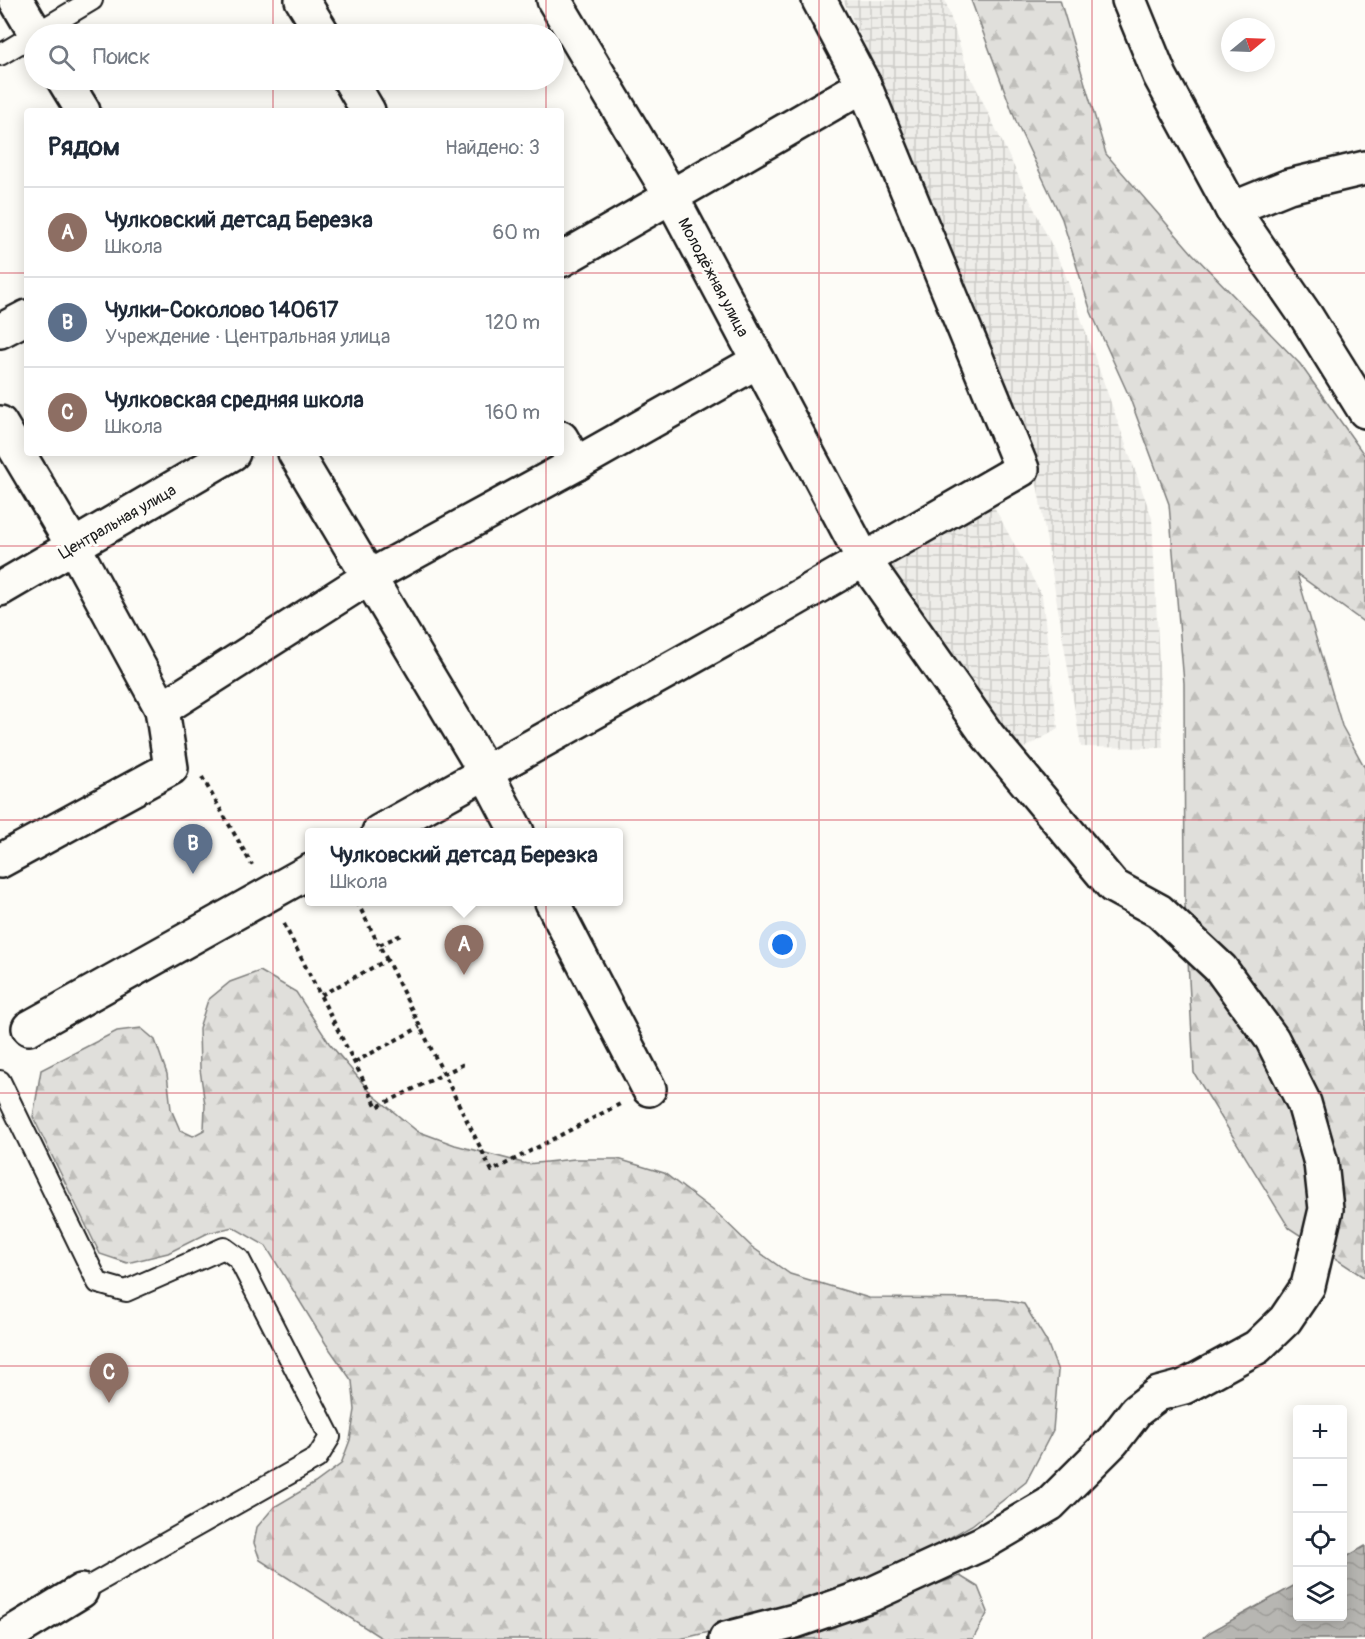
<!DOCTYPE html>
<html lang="ru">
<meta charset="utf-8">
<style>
:root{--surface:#fff;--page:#f2f2f3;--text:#1f2937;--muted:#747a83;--line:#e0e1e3;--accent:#db2777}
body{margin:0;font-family:Pangolin,sans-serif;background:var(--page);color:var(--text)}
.controls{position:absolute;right:18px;bottom:18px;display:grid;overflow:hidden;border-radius:6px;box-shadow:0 3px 15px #0003}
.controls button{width:54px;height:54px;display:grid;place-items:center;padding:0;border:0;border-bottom:2px solid var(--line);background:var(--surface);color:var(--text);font:30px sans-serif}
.compass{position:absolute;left:1221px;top:18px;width:54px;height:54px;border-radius:50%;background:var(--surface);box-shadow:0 3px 15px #0003;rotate:71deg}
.you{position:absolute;left:783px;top:945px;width:21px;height:21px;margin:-15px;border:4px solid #fff;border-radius:50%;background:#1a73e8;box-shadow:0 0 0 9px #1a73e833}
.badge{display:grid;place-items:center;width:39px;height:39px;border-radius:50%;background:var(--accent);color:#fff;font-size:20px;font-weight:700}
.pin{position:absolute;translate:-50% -50px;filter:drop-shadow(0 2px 3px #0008)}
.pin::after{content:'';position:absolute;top:32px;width:21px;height:18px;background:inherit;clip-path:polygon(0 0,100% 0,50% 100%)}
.popup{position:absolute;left:305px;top:828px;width:318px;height:78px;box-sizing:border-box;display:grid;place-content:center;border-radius:6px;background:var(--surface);filter:drop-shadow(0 2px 4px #0005);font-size:20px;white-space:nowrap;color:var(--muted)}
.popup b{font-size:22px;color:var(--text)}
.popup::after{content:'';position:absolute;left:50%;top:100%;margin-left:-12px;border:12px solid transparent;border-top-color:var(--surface)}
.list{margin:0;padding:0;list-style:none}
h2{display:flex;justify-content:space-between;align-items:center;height:78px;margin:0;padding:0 24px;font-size:26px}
h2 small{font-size:20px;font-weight:400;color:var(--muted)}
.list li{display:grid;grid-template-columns:39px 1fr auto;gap:18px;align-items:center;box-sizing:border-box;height:90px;padding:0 24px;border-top:2px solid var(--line)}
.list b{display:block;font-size:22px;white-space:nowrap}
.list p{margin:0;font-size:20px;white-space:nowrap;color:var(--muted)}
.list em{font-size:20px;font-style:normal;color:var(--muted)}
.icon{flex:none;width:33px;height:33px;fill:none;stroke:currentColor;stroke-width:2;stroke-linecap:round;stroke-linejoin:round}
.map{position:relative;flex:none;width:1365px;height:1639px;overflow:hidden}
.search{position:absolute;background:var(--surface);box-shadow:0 3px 15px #0003;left:24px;top:24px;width:540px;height:66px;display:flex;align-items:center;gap:15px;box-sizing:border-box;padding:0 21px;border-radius:33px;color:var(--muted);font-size:22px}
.panel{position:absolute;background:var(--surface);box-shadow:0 3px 15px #0003;left:24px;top:108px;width:540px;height:348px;border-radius:6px}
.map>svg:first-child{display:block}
.industrial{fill:url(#industrial-grid)}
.forest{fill:url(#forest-firs);stroke:#7e7e7c;stroke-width:1.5}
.water{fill:url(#water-waves);stroke:#797876;stroke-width:1.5}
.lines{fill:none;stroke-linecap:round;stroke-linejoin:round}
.lane-casing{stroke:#1c1c1c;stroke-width:24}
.street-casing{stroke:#1c1c1c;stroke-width:38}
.path{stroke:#1c1c1c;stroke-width:4;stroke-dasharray:4.5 4.5;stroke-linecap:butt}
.lane{stroke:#fdfcf7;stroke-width:20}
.street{stroke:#fdfcf7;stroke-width:33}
.grid{fill:none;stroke:#d1495b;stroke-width:1.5;stroke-opacity:0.55}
.labels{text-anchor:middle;stroke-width:6;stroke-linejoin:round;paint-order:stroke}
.street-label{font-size:16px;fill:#1c1c1c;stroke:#fdfcf7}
</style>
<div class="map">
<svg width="1365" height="1639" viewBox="0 0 1365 1639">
<defs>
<pattern id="industrial-grid" width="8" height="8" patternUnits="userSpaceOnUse" patternTransform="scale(1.5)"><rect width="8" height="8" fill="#eeede9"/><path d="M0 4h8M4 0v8" fill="none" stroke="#cccbc7"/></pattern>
<pattern id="forest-firs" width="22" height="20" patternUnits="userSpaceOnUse" patternTransform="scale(1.5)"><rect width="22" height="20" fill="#e0dfdb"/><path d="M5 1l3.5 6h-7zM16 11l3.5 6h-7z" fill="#c0bfbb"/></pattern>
<pattern id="water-waves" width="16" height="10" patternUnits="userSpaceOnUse" patternTransform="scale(1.5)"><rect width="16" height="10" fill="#b7b6b2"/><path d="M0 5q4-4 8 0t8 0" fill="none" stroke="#9d9c98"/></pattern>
</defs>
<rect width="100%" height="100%" fill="#fdfcf7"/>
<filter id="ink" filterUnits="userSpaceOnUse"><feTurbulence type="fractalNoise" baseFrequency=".0167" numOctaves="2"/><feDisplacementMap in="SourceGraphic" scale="12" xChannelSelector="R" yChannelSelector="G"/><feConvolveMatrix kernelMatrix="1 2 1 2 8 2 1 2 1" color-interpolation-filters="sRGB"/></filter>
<g filter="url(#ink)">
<g class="industrial">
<polygon points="843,0 945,0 968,71 1064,271 1152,518 1163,748 1081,747 1038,489 1023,429 974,301 863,40"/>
<polygon points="992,503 1042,596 1058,729 1016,753 888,562"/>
</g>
<g class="forest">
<polygon points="971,0 1060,0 1106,154 1192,253 1300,364 1365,456 1365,623 1297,574 1342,726 1365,768 1365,1278 1289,1228 1194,1073 1185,904 1184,683 1169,504 1129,396 1091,312 1062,219 1017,124"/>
<polygon points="260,971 296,992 329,1043 372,1094 417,1131 455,1145 527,1164 575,1159 618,1159 664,1173 719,1215 752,1247 790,1274 869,1298 998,1299 1024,1304 1047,1342 1058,1371 1053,1430 1026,1482 972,1525 867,1585 790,1613 680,1639 383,1639 260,1560 254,1543 257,1527 274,1507 315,1483 341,1464 350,1440 355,1410 352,1381 326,1344 266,1246 233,1227 208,1233 168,1253 127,1263 100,1254 33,1117 41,1070 117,1031 141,1028 155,1040 167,1074 171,1109 180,1130 193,1136 204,1130 205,1105 200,1069 199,1028 208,1000 230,982"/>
<polygon points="960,1576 978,1587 988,1612 973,1639 780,1639"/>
</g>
<polygon class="water" points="1365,1546 1365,1639 1202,1639 1210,1632 1297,1584 1298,1616 1342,1616 1343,1559"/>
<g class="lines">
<g class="lane-casing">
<g id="lane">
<polyline points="0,55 92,0"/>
<polyline points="0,1081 98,1283 126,1291 224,1248 239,1259 330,1437 317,1458 81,1591"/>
</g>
</g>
<g class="street-casing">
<g id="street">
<polyline points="16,0 36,34"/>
<polyline points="302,0 323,34"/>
<polyline points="554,0 671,196 864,560 988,736 1113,886 1159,911 1221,969 1272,1039 1304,1103 1321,1163 1326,1209 1308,1286 1285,1320 1257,1347 1184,1387 1158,1394 1136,1411 1113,1441 1050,1504 983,1543 870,1595 795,1621 726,1639"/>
<polyline points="1129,0 1160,76 1232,209 1306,316 1365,411"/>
<polyline points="64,80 83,111"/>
<polyline points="350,80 368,111"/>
<polyline points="1232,209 1289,186 1365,168"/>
<polyline points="561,260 864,85"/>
<polyline points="0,331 27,317"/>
<polyline points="0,423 74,547 162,709 369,577 576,464 758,361"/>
<polyline points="561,438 576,464"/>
<polyline points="295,453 486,773 517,832"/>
<polyline points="0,589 233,453"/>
<polyline points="379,832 773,612 1022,469 864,85 819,0"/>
<polyline points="0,861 171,768 162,709"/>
<polyline points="552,902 649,1089"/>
<polyline points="29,1028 310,871"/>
<polyline points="2,1639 81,1591"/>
</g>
</g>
<g class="path">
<polyline points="202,777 252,865"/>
<polyline points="357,902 379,945"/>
<polyline points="284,924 377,1107 466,1063"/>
<polyline points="387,960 379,945 403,934"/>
<polyline points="321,995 387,960 492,1171 620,1104"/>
<polyline points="355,1062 420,1027"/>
</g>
<use href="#lane" class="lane"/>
<use href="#street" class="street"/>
</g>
</g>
<path class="grid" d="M273,0V34M546,0V34M819,0V1639M1092,0V1639M273,80V111M546,80V111M0,273H27M561,273H1365M273,453V1639M546,453V1639M0,546H1365M0,820H1365M0,1093H1365M0,1366H1365"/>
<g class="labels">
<g class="street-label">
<text transform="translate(714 277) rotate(62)" y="6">Молодёжная улица</text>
<text transform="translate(117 521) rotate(-30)" y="6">Центральная улица</text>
</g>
</g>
</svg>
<div class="controls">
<button>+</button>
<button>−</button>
<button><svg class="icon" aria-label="locate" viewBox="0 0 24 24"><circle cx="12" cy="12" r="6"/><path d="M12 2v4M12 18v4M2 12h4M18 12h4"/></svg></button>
<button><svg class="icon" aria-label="layers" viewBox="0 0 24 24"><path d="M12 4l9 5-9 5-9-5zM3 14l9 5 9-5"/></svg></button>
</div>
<svg class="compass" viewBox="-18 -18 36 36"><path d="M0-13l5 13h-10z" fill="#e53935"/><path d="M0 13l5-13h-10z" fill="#747a83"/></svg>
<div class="you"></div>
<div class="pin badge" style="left:464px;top:975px;background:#8d6e63">A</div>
<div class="popup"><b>Чулковский детсад Березка</b>Школа</div>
<div class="pin badge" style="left:193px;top:874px;background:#5c6f8a">B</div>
<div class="pin badge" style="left:109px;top:1403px;background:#8d6e63">C</div>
<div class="search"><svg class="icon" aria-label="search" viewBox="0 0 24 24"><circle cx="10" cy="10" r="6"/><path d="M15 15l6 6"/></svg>Поиск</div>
<section class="panel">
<h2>Рядом<small>Найдено: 3</small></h2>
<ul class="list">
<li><span class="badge" style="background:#8d6e63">A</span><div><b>Чулковский детсад Березка</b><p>Школа</p></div><em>60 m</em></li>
<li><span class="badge" style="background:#5c6f8a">B</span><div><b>Чулки-Соколово 140617</b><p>Учреждение · Центральная улица</p></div><em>120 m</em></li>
<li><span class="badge" style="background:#8d6e63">C</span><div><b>Чулковская средняя школа</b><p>Школа</p></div><em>160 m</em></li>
</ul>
</section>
</div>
